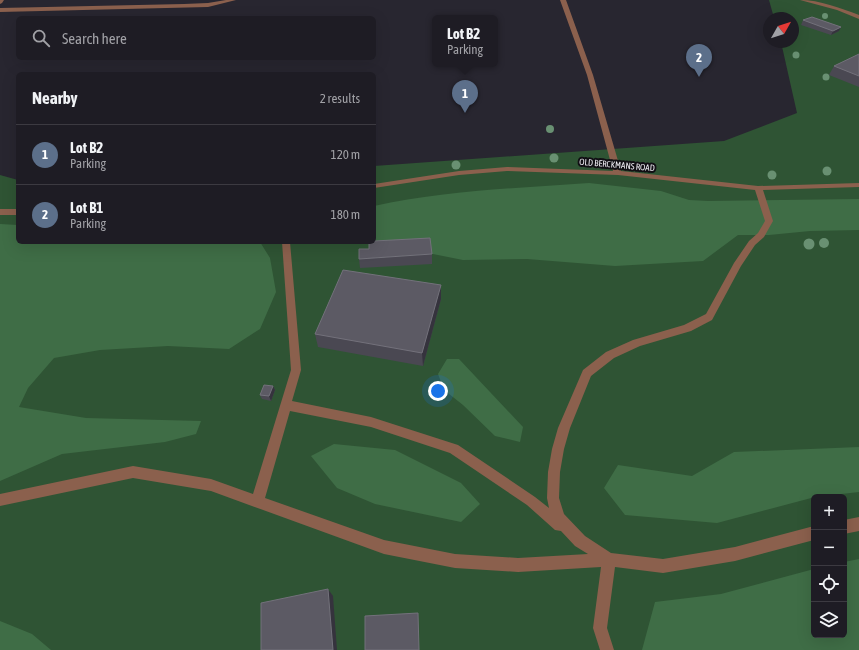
<!DOCTYPE html>
<meta charset="utf-8">
<style>
:root{--surface:#1e1c24;--page:#26252c;--text:#f1f3f6;--muted:#a1a1a6;--line:#3c3a41;--accent:#0f766e}
body{margin:0;font-family:"Asap Condensed",sans-serif;background:var(--page);color:var(--text)}
.controls{position:absolute;right:12px;bottom:12px;display:grid;overflow:hidden;border-radius:6px;box-shadow:0 4px 16px #0002}
.controls button{width:36px;height:36px;display:grid;place-items:center;padding:0;border:0;border-bottom:1px solid var(--line);background:var(--surface);color:var(--text);font:20px sans-serif}
.compass{position:absolute;left:763px;top:12px;width:36px;height:36px;border-radius:50%;background:var(--surface);box-shadow:0 4px 16px #0002;rotate:51deg}
.you{position:absolute;left:438px;top:391px;width:14px;height:14px;margin:-10px;border:3px solid #fff;border-radius:50%;background:#1a73e8;box-shadow:0 0 0 6px #1a73e833}
.badge{display:grid;place-items:center;width:26px;height:26px;border-radius:50%;background:var(--accent);color:#fff;font-size:13px;font-weight:700}
.pin{position:absolute;translate:-50% -33px;filter:drop-shadow(0 1px 2px #0008)}
.pin::after{content:'';position:absolute;top:21px;width:14px;height:12px;background:inherit;clip-path:polygon(0 0,100% 0,50% 100%)}
.popup{position:absolute;left:432px;top:15px;width:66px;height:52px;box-sizing:border-box;display:grid;place-content:center;border-radius:6px;background:var(--surface);filter:drop-shadow(0 1px 3px #0005);font-size:13px;white-space:nowrap;color:var(--muted)}
.popup b{font-size:15px;color:var(--text)}
.popup::after{content:'';position:absolute;left:50%;top:100%;margin-left:-8px;border:8px solid transparent;border-top-color:var(--surface)}
.list{margin:0;padding:0;list-style:none}
h2{display:flex;justify-content:space-between;align-items:center;height:52px;margin:0;padding:0 16px;font-size:17px}
h2 small{font-size:13px;font-weight:400;color:var(--muted)}
.list li{display:grid;grid-template-columns:26px 1fr auto;gap:12px;align-items:center;box-sizing:border-box;height:60px;padding:0 16px;border-top:1px solid var(--line)}
.list b{display:block;font-size:15px;white-space:nowrap}
.list p{margin:0;font-size:13px;white-space:nowrap;color:var(--muted)}
.list em{font-size:13px;font-style:normal;color:var(--muted)}
.icon{flex:none;width:22px;height:22px;fill:none;stroke:currentColor;stroke-width:2;stroke-linecap:round;stroke-linejoin:round}
.map{position:relative;flex:none;width:859px;height:650px;overflow:hidden}
.search{position:absolute;background:var(--surface);box-shadow:0 4px 16px #0002;left:16px;top:16px;width:360px;height:44px;display:flex;align-items:center;gap:10px;box-sizing:border-box;padding:0 14px;border-radius:6px;color:var(--muted);font-size:15px}
.panel{position:absolute;background:var(--surface);box-shadow:0 4px 16px #0002;left:16px;top:72px;width:360px;height:172px;border-radius:6px}
.map>svg:first-child{display:block}
.green{fill:#2f5434;fill-rule:evenodd}
.forest{fill:#3f6d46}
.lines{fill:none;stroke-linecap:round;stroke-linejoin:round}
.lane{fill:#8b604d;fill-rule:evenodd}
.tree{fill:#699072}
.wall{fill:#4a4852}
.shaded-wall{fill:#35333d}
.building{fill:#5c5a64;stroke:#73717b}
.labels{text-anchor:middle;stroke-width:4;stroke-linejoin:round;paint-order:stroke}
.far-street-label{font-size:9px;fill:#f1eff6;stroke:#110f14}
</style>
<div class="map">
<svg width="859" height="650" viewBox="0 0 859 650">
<rect width="100%" height="100%" fill="#282630"/>
<path class="green" d="M769,0H859V650H0V175L18,180V242H374V166L724,141L797,113L781,42H793V18H774ZM814,497H844V635H814Z"/>
<g class="forest">
<path d="M589,183L661,191L689,200L708,201L859,199V230L810,231L769,235H738L703,261L615,266L527,259L463,260L373,242H374V206C444,191 517,188 589,183Z"/>
<polygon points="0,224 18,225 18,242 260,242 270,258 276,292 260,329 229,349 168,346 100,350 54,358 28,388 19,407 86,418 201,421 196,434 165,442 62,454 0,481"/>
<polygon points="447,359 459,359 523,427 520,442 495,436 463,405 444,390 438,374"/>
<polygon points="334,444 395,450 461,483 480,504 461,522 375,504 337,488 311,456"/>
<polygon points="859,447 859,492 815,497 717,523 625,515 604,488 618,465 692,476 734,452"/>
<polygon points="859,559 859,650 642,650 655,602 721,594 814,569 814,635 844,635 844,562"/>
<polygon points="0,621 32,634 51,650 0,650"/>
</g>
<g class="lines">
<g class="lane">
<polygon points="0,0 4,0 2,3 0,4"/>
<polygon points="226,0 236,0 208,7 0,12 0,8 184,4 208,3"/>
<path d="M560,0H566L593,75L621,171L758,186L859,183V187L763,190L773,221L764,237L755,245L741,266L712,320L691,331L640,346L614,358L591,376L570,428L564,449L560,472L559,498L564,514L585,536L611,553L663,559L735,547L814,526V540L735,561L663,573L615,567L607,628L614,650H600L593,628L601,567L518,572L455,568L384,554L211,491L133,478L0,506V494L133,466L211,479L253,494L291,370L282,242H290L301,370L292,401L371,417L458,445L535,497L549,508L547,498L548,472L552,449L558,428L583,370L606,352L633,340L684,325L706,314L734,263L749,241L758,233L765,221L755,190L618,175L507,171L459,175L374,188V184L459,171L507,167L613,171L587,75ZM290,411L371,427L450,453L527,505L555,530L561,531L575,546L588,554L518,558L455,554L384,540L265,498Z"/>
<path d="M800,0C820,0 840,8 859,15V19L837,10Z"/>
<rect x="0" y="209" width="18" height="6"/>
<polygon points="859,517 859,531 844,534 844,520"/>
</g>
</g>
<g class="tree">
<circle cx="825" cy="16" r="3"/>
<circle cx="796" cy="55" r="3.5"/>
<circle cx="826" cy="77" r="3.5"/>
<circle cx="550" cy="129" r="4"/>
<circle cx="554" cy="158" r="4.5"/>
<circle cx="456" cy="165" r="4.5"/>
<circle cx="827" cy="171" r="4.5"/>
<circle cx="772" cy="175" r="4.5"/>
<circle cx="824" cy="243" r="5"/>
<circle cx="809" cy="244" r="5.5"/>
</g>
<g class="wall">
<polygon points="803,20 839,31 831,35 801,25"/>
<polygon points="859,54 859,87 829,75 834,66"/>
<polygon points="432,254 432,264 360,268 359,259"/>
<polygon points="441,299 423,366 318,347 315,334"/>
<polygon points="273,386 275,390 271,401 262,399 260,395"/>
</g>
<g class="shaded-wall">
<polygon points="841,27 839,31 831,35 833,31"/>
<polygon points="441,285 441,299 423,366 422,353"/>
<polygon points="273,386 275,390 271,401 269,396"/>
<polygon points="328,589 333,596 337,650 333,650"/>
</g>
<g class="building">
<polygon points="812,17 841,27 833,31 803,20"/>
<polygon points="859,54 859,76 834,66"/>
<polygon points="430,238 432,254 359,259 359,249 369,249 369,242 374,242 374,241"/>
<polygon points="343,270 441,285 422,353 315,334"/>
<polygon points="264,385 273,386 269,396 260,395"/>
<polygon points="328,589 333,650 261,650 261,603"/>
<polygon points="418,613 419,650 365,650 365,616"/>
</g>
<g class="labels">
<g class="far-street-label">
<text transform="translate(617 165) rotate(5)" y="3">OLD BERCKMANS ROAD</text>
</g>
</g>
</svg>
<div class="controls">
<button>+</button>
<button>−</button>
<button><svg class="icon" aria-label="locate" viewBox="0 0 24 24"><circle cx="12" cy="12" r="6"/><path d="M12 2v4M12 18v4M2 12h4M18 12h4"/></svg></button>
<button><svg class="icon" aria-label="layers" viewBox="0 0 24 24"><path d="M12 4l9 5-9 5-9-5zM3 14l9 5 9-5"/></svg></button>
</div>
<svg class="compass" viewBox="-18 -18 36 36"><path d="M0-13l5 13h-10z" fill="#e53935"/><path d="M0 13l5-13h-10z" fill="#a1a1a6"/></svg>
<div class="you"></div>
<div class="pin badge" style="left:465px;top:113px;background:#5c6f8a">1</div>
<div class="popup"><b>Lot B2</b>Parking</div>
<div class="pin badge" style="left:699px;top:77px;background:#5c6f8a">2</div>
<div class="search"><svg class="icon" aria-label="search" viewBox="0 0 24 24"><circle cx="10" cy="10" r="6"/><path d="M15 15l6 6"/></svg>Search here</div>
<section class="panel">
<h2>Nearby<small>2 results</small></h2>
<ul class="list">
<li><span class="badge" style="background:#5c6f8a">1</span><div><b>Lot B2</b><p>Parking</p></div><em>120 m</em></li>
<li><span class="badge" style="background:#5c6f8a">2</span><div><b>Lot B1</b><p>Parking</p></div><em>180 m</em></li>
</ul>
</section>
</div>
